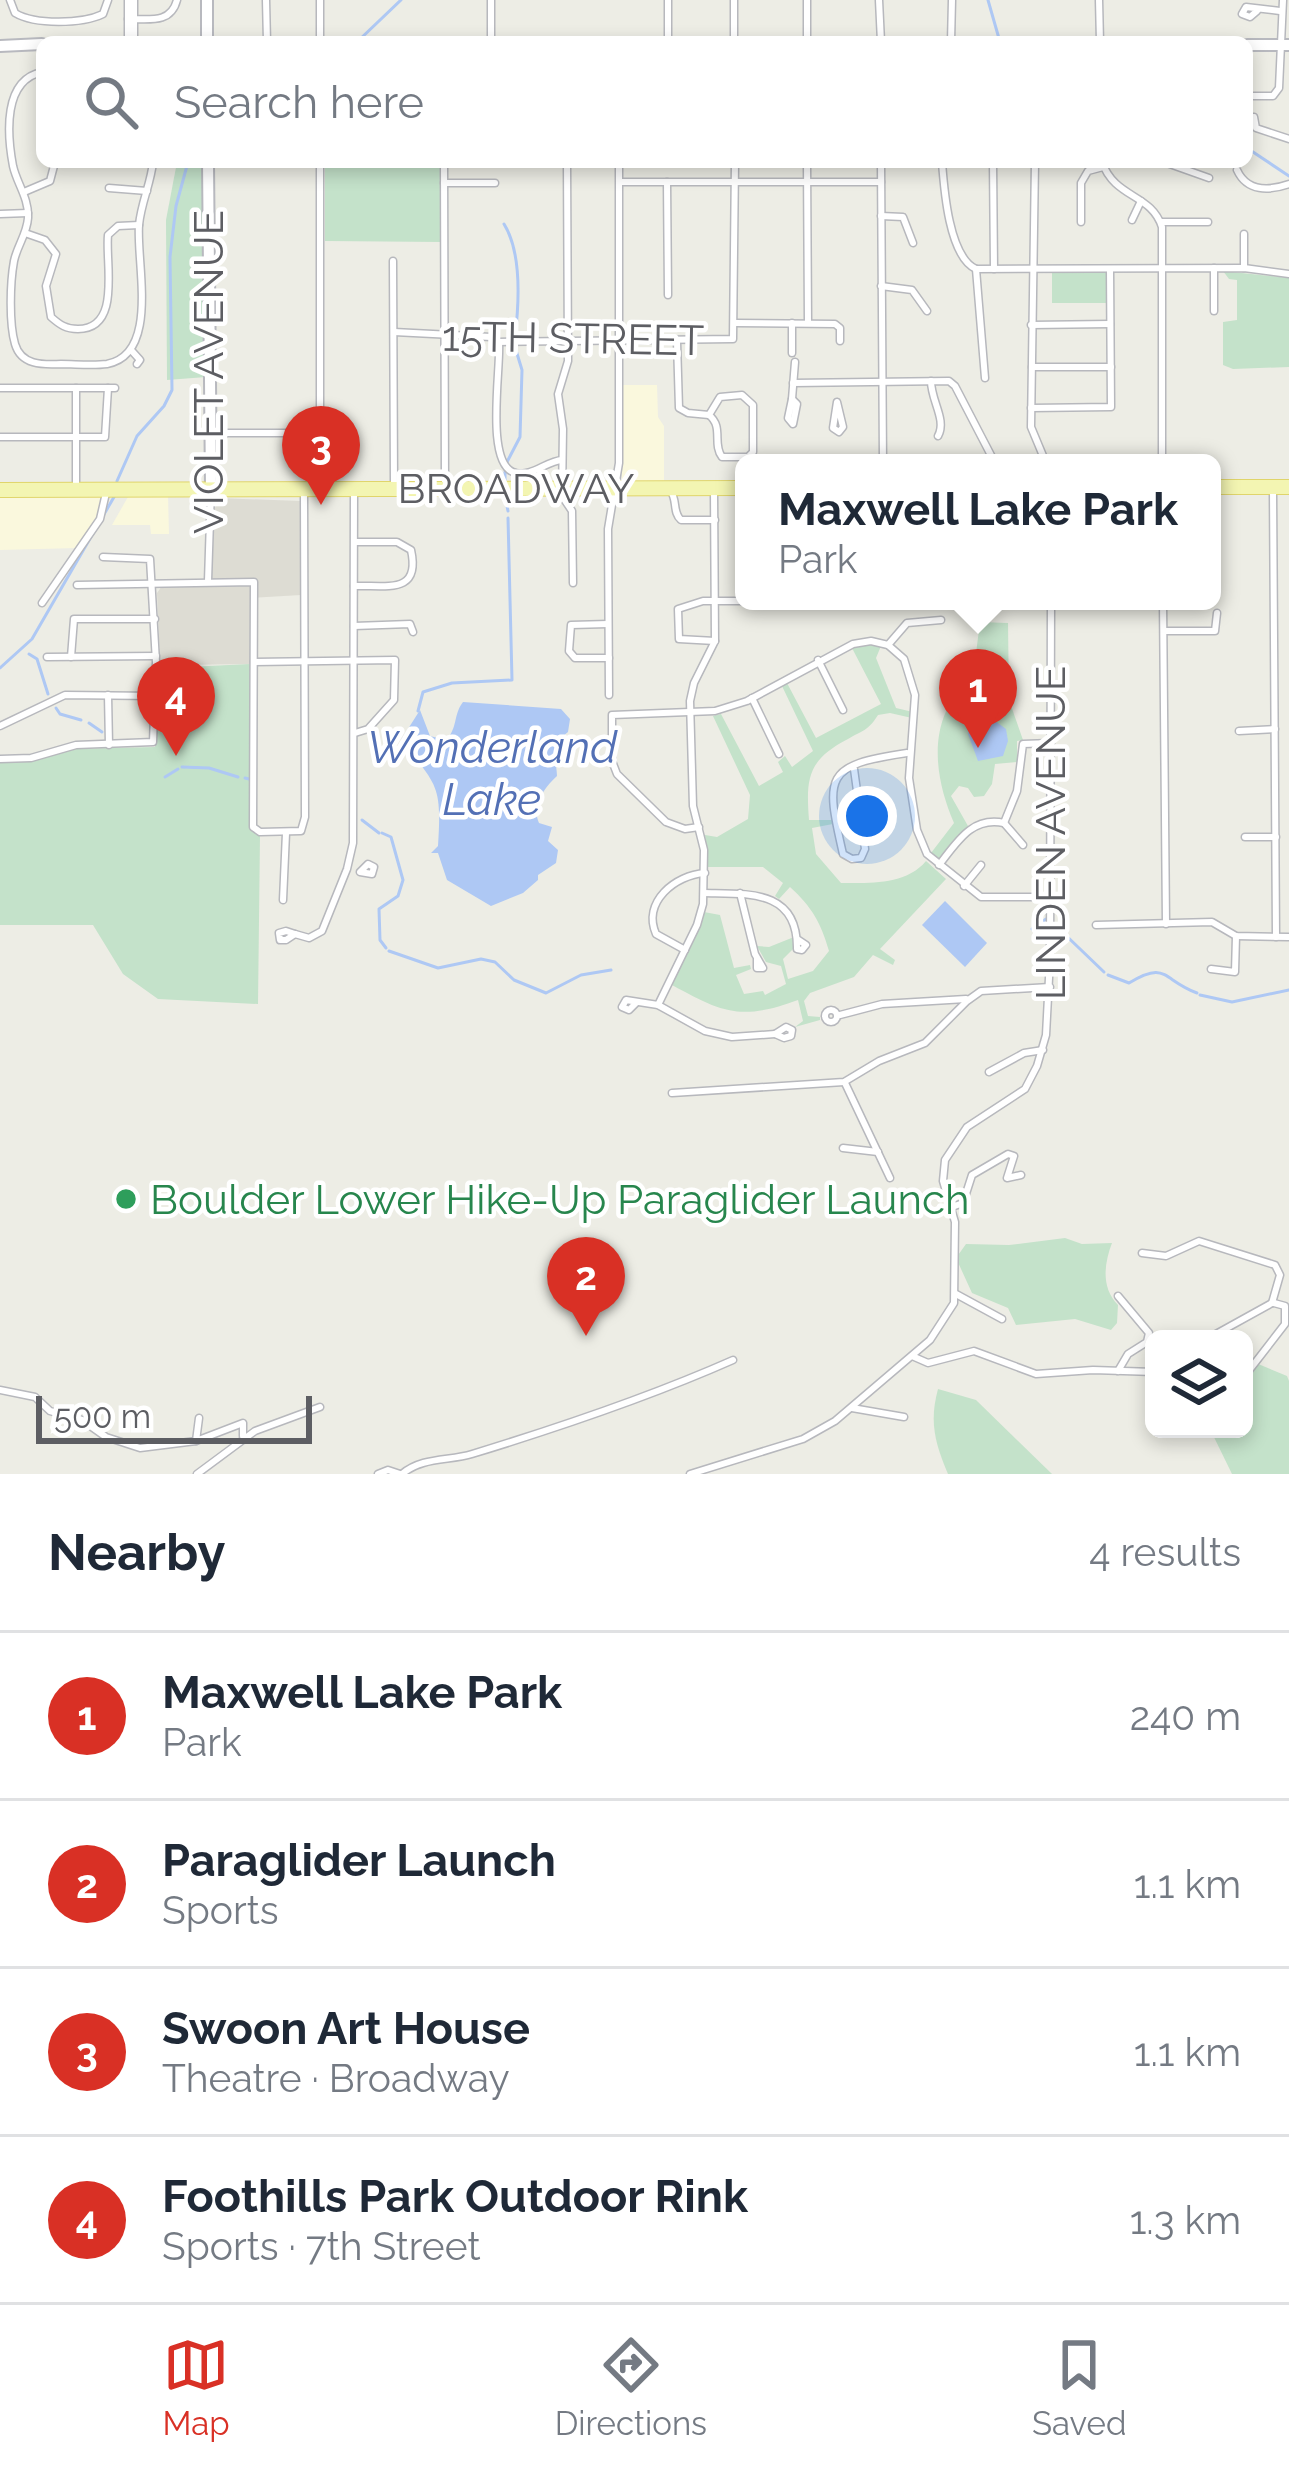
<!DOCTYPE html>
<meta charset="utf-8">
<style>
:root{--surface:#fff;--page:#f6f6f7;--text:#1f2937;--muted:#747a83;--line:#e0e1e3;--accent:#d93025}
body{margin:0;font-family:Raleway,sans-serif;background:var(--page);color:var(--text)}
.controls{position:absolute;right:36px;bottom:36px;display:grid;overflow:hidden;border-radius:18px;box-shadow:0 6px 18px #0003}
.controls button{width:108px;height:108px;display:grid;place-items:center;padding:0;border:0;border-bottom:3px solid var(--line);background:var(--surface);color:var(--text);font:60px sans-serif}
.scale{position:absolute;left:36px;bottom:30px;width:276px;box-sizing:border-box;padding-left:12px;border:6px solid #5d5e63;border-top:0;font-size:33px;line-height:42px;white-space:nowrap;color:#5d5e63;-webkit-text-stroke:9px #fff;paint-order:stroke}
.you{position:absolute;left:867px;top:816px;width:42px;height:42px;margin:-30px;border:9px solid #fff;border-radius:50%;background:#1a73e8;box-shadow:0 0 0 18px #1a73e833}
.badge{display:grid;place-items:center;width:78px;height:78px;border-radius:50%;background:var(--accent);color:#fff;font-size:39px;font-weight:700}
.pin{position:absolute;translate:-50% -99px;filter:drop-shadow(0 3px 6px #0008)}
.pin::after{content:'';position:absolute;top:63px;width:42px;height:36px;background:inherit;clip-path:polygon(0 0,100% 0,50% 100%)}
.popup{position:absolute;left:735px;top:454px;width:486px;height:156px;box-sizing:border-box;display:grid;place-content:center;border-radius:18px;background:var(--surface);filter:drop-shadow(0 3px 9px #0005);font-size:39px;white-space:nowrap;color:var(--muted)}
.popup b{font-size:45px;color:var(--text)}
.popup::after{content:'';position:absolute;left:50%;top:100%;margin-left:-24px;border:24px solid transparent;border-top-color:var(--surface)}
.list{margin:0;padding:0;list-style:none}
h2{display:flex;justify-content:space-between;align-items:center;height:156px;margin:0;padding:0 48px;font-size:51px}
h2 small{font-size:39px;font-weight:400;color:var(--muted)}
.list li{display:grid;grid-template-columns:78px 1fr auto;gap:36px;align-items:center;box-sizing:border-box;height:168px;padding:0 48px;border-top:3px solid var(--line)}
.list b{display:block;font-size:45px;white-space:nowrap}
.list p{margin:0;font-size:39px;white-space:nowrap;color:var(--muted)}
.list em{font-size:39px;font-style:normal;color:var(--muted)}
.icon{flex:none;width:66px;height:66px;fill:none;stroke:currentColor;stroke-width:2;stroke-linecap:round;stroke-linejoin:round}
.map{position:relative;flex:none;width:1289px;height:1474px;overflow:hidden}
.search{position:absolute;background:var(--surface);box-shadow:0 6px 18px #0003;left:36px;right:36px;top:36px;height:132px;display:flex;align-items:center;gap:30px;box-sizing:border-box;padding:0 42px;border-radius:18px;color:var(--muted);font-size:45px}
.sheet{height:828px;background:var(--surface)}
nav{display:flex;justify-content:space-around;align-items:center;box-sizing:border-box;height:168px;border-top:3px solid var(--line);background:var(--surface);font-size:33px;color:var(--muted)}
nav a{display:grid;justify-items:center;gap:6px}
nav .on{color:var(--accent)}
.map>svg:first-child{display:block}
.commercial{fill:#faf8dd}
.education{fill:#dddcd3}
.green{fill:#c4e2ca}
.water{fill:#aec8f4}
.lines{fill:none;stroke-linecap:round;stroke-linejoin:round}
.stream{stroke:#aec8f4;stroke-width:3}
.street-casing{stroke:#b7b8bd;stroke-width:9}
.secondary-casing{stroke:#b8b9bf;stroke-width:14}
.primary-casing{stroke:#e0d56b;stroke-width:16}
.street{stroke:#fff;stroke-width:6}
.secondary{stroke:#fff;stroke-width:10}
.primary{stroke:#f3f5b2;stroke-width:14}
.leisure-dot{fill:#2e9e5b;stroke:#fff;stroke-width:4.5}
.labels{text-anchor:middle;stroke-width:9;stroke-linejoin:round;paint-order:stroke}
.street-label{font-size:42px;fill:#5d5e63;stroke:#fff}
.leisure-label{font-size:42px;fill:#27864d;stroke:#fff;text-anchor:start}
.water-label{font-size:45px;font-style:italic;fill:#5370b5;stroke:#fff}
</style>
<div class="map">
<svg width="1289" height="1474" viewBox="0 0 1289 1474">
<rect width="100%" height="100%" fill="#edede5"/>
<g class="commercial">
<polygon points="621,385 657,385 658,417 664,426 664,482 622,482"/>
<polygon points="129,495 168,495 169,534 151,534 150,525 112,525"/>
<polygon points="0,496 103,496 94,524 77,548 0,550"/>
</g>
<polygon class="education" points="217,498 300,501 301,595 251,598 250,664 173,665 160,660 157,593 162,586 212,586 212,524"/>
<g class="green">
<polygon points="177,162 205,162 206,377 167,380 166,220"/>
<polygon points="325,162 440,162 441,242 325,241"/>
<polygon points="1223,271 1289,278 1289,367 1233,369 1223,365 1223,322 1237,320 1237,280 1229,279"/>
<rect x="1052" y="272" width="54" height="31"/>
<path d="M980,622L1008,623L1009,700L1023,740L1017,741V762L995,764L992,784L984,796L974,797L968,788L959,786L951,796L968,826L939,859L931,853L954,823C932,772 927,714 973,677Z"/>
<path d="M866,644L881,646L876,658L896,708L913,712L912,718L890,713L878,715C868,731 863,730 848,739C807,760 806,779 809,820H832L833,824L812,828L816,854L841,883C871,883 906,885 926,861L946,879L880,949L895,960L893,965L873,955L854,977L810,993L804,1001L808,1016L820,1017V1020L795,1027L803,1021L798,1000C741,1021 723,1013 672,985L704,912L720,915L734,968L750,965L751,969L736,975L744,994L763,991L765,995L786,984L781,966L766,962L757,946L769,947L794,937V948L783,959L788,979L813,971L829,951C821,923 812,907 790,887L779,899L775,896L783,883L763,867H707L705,835L717,837L748,819L750,795L713,716L721,714L759,786L783,772L778,762L785,756L792,767L813,751L782,686L787,683L816,738L881,704L852,648Z"/>
<polygon points="160,660 187,667 250,664 250,827 260,836 258,1004 158,999 123,974 93,925 0,925 0,762 23,762 68,749 155,747"/>
<path d="M1065,1238L1082,1244L1112,1243C1104,1264 1101,1288 1118,1305L1117,1323L1111,1330L1075,1319L1016,1325L1008,1308L972,1293L956,1258L966,1244L1009,1245Z"/>
<polygon points="1244,1358 1287,1376 1289,1381 1289,1474 1232,1474 1210,1429 1244,1429"/>
<path d="M938,1389L976,1400L1052,1474H948C935,1443 929,1422 938,1389Z"/>
</g>
<g class="water">
<path d="M463,702L561,709L570,719L568,732C548,747 556,753 557,776C545,787 531,805 539,823L552,827L548,841L558,850L556,863L538,875V880L523,893L491,906L447,880L438,853H431L438,846C442,784 437,786 401,740L420,710L430,736L446,740C458,728 453,715 463,702Z"/>
<polygon points="979,709 1006,729 1008,741 1003,756 978,761 968,734 973,710"/>
<polygon points="945,901 987,943 965,967 922,925"/>
</g>
<g class="lines">
<g class="stream">
<polyline points="988,0 1000,42"/>
<polyline points="357,42 401,0"/>
<polyline points="1247,148 1289,176"/>
<path d="M504,224C522,253 519,304 515,337"/>
<polyline points="507,462 520,437 522,370 515,347"/>
<polyline points="505,472 505,481"/>
<polyline points="117,481 137,436 164,406 172,390 170,257 176,206 188,162"/>
<polyline points="507,506 508,511"/>
<polyline points="29,654 37,659 48,694"/>
<polyline points="0,668 32,639 114,497"/>
<polyline points="56,708 60,714 81,720"/>
<polyline points="418,711 423,692 452,683 512,680 508,518"/>
<polyline points="89,723 102,732"/>
<polyline points="182,767 209,768 238,777"/>
<polyline points="165,777 178,769"/>
<polyline points="245,778 249,779"/>
<polyline points="362,820 379,833"/>
<polyline points="382,833 391,837 403,880 398,896 379,909 380,940 386,948"/>
<polyline points="1054,924 1104,972"/>
<polyline points="1032,929 1046,919"/>
<polyline points="389,951 438,968 481,959 495,962 514,980 546,993 581,975 611,970"/>
<path d="M1108,975L1129,983C1167,960 1162,980 1197,993"/>
<polyline points="1200,995 1232,1002 1289,990"/>
</g>
<g class="street-casing">
<g id="street">
<path d="M10,0L15,13C35,25 82,24 103,14L108,0"/>
<polyline points="134,0 134,42"/>
<polyline points="266,0 267,42"/>
<polyline points="320,0 320,42"/>
<polyline points="668,0 668,42"/>
<polyline points="734,0 734,42"/>
<polyline points="807,0 807,42"/>
<polyline points="879,0 881,42"/>
<polyline points="1099,0 1100,42"/>
<polyline points="1257,11 1250,17 1242,14 1246,7 1280,11"/>
<path d="M128,19C149,19 171,24 177,0"/>
<polyline points="128,42 128,0"/>
<polyline points="491,42 491,0"/>
<polyline points="951,42 952,0"/>
<path d="M42,72C3,80 7,134 13,166C17,184 29,198 28,218C27,234 17,246 14,261C10,283 9,323 15,344C21,365 42,365 61,364C75,364 92,366 107,364C160,354 136,263 139,225C141,203 151,183 153,162"/>
<polyline points="1247,96 1273,96 1279,88 1283,0"/>
<polyline points="1254,117 1256,128 1289,139"/>
<polyline points="320,162 320,488"/>
<polyline points="444,162 445,485"/>
<polyline points="567,162 568,361 558,394 563,429 562,496 572,511 573,583"/>
<polyline points="807,162 808,323"/>
<polyline points="881,162 883,463"/>
<path d="M942,162C944,189 949,257 976,269"/>
<polyline points="993,162 994,269"/>
<polyline points="1035,162 1031,427 1046,463"/>
<path d="M1102,162C1115,199 1151,193 1162,227V463"/>
<polyline points="1164,162 1209,178"/>
<path d="M1237,170C1247,192 1269,191 1289,184"/>
<polyline points="621,182 881,182"/>
<polyline points="667,182 668,295"/>
<polyline points="444,183 495,183"/>
<polyline points="109,188 147,191"/>
<polyline points="24,192 50,181 55,162"/>
<polyline points="0,214 28,213"/>
<polyline points="881,216 903,217 913,243"/>
<polyline points="1132,220 1141,201"/>
<polyline points="1081,222 1081,183 1088,171 1103,167"/>
<polyline points="1161,222 1208,222"/>
<path d="M25,233L45,240L56,254L46,286L51,317C60,325 66,329 78,329C122,329 105,263 108,235L118,226L139,225"/>
<polyline points="1244,234 1244,268"/>
<polyline points="393,261 394,485"/>
<polyline points="976,269 1244,268 1289,274"/>
<polyline points="976,269 985,378"/>
<polyline points="881,286 912,290 927,311"/>
<polyline points="1214,311 1214,268"/>
<polyline points="735,323 835,324 840,328 840,341"/>
<polyline points="1031,325 1110,324"/>
<polyline points="394,332 491,337 498,342 733,339 735,162"/>
<polyline points="677,342 679,408 688,413 709,415"/>
<path d="M499,344C501,368 484,467 516,473C531,477 547,461 562,460"/>
<polyline points="131,350 140,360 137,364"/>
<polyline points="792,353 792,323"/>
<polyline points="1032,367 1111,367"/>
<path d="M931,381C931,401 947,420 938,436"/>
<polyline points="793,383 949,381 955,386 995,463"/>
<polyline points="0,388 115,388"/>
<path d="M742,395L753,405V452L748,457H722C712,444 724,427 709,415L720,397Z"/>
<polygon points="792,399 797,404 793,424 788,418"/>
<polyline points="792,399 795,362"/>
<polygon points="837,402 843,427 839,432 833,428"/>
<polyline points="1031,408 1111,407 1110,269"/>
<polyline points="210,433 321,433"/>
<polyline points="0,437 105,437 108,388"/>
<polyline points="76,486 76,388"/>
<path d="M670,490C678,500 672,512 681,520H715"/>
<polyline points="1273,490 1276,937"/>
<polyline points="208,581 211,489"/>
<polyline points="77,585 254,582 253,827 260,832 301,831 305,817 304,493"/>
<path d="M354,586C386,585 421,595 411,550L397,542H355"/>
<polyline points="1163,601 1166,924"/>
<polyline points="42,603 100,519 106,493"/>
<polyline points="608,624 571,625 569,651 575,658 609,658"/>
<polyline points="354,626 410,624 413,632"/>
<polyline points="1164,631 1215,631 1217,613"/>
<polyline points="715,641 679,639 678,609 703,601 833,601"/>
<polyline points="888,645 907,623 941,620"/>
<polyline points="47,657 156,656"/>
<polyline points="71,657 74,619 155,619"/>
<polyline points="818,660 843,710"/>
<polyline points="254,662 395,660 394,700 368,729 355,733"/>
<polyline points="108,695 109,745"/>
<polyline points="609,695 608,529 619,463 619,162"/>
<polyline points="752,698 779,754"/>
<polyline points="0,726 65,695 156,696"/>
<polyline points="1239,731 1275,729"/>
<polyline points="0,759 31,758 76,745 153,742 156,662 150,559 103,557"/>
<path d="M854,769L865,849L861,858L852,859L843,854C825,776 824,765 907,753"/>
<polyline points="1004,823 1017,791 1023,744 1051,743"/>
<polyline points="1004,823 1023,845"/>
<polyline points="699,827 685,829 666,822 617,774 612,761 612,715 715,711 747,701 853,644 871,641 888,645 904,659 915,695 909,778 917,830 927,854 981,897 1050,897"/>
<polyline points="1245,837 1276,837"/>
<polygon points="368,864 374,867 372,874 360,872"/>
<path d="M939,865C957,842 972,816 1004,823"/>
<polyline points="964,886 981,865"/>
<path d="M704,893C748,894 798,889 797,949L802,950L806,945L797,939"/>
<polyline points="740,893 755,954 763,968 757,968 757,959"/>
<polyline points="283,900 286,833"/>
<polyline points="1096,925 1212,922 1236,936 1289,937"/>
<polygon points="286,931 295,934 286,940 280,940 279,933"/>
<polyline points="295,934 309,938 322,931 347,869 353,843 354,492"/>
<path d="M685,950L656,934C642,902 675,875 705,873"/>
<polyline points="1211,969 1235,972 1236,936"/>
<polyline points="637,1002 629,1010 622,1007 626,1000 658,1005 705,1031 732,1037 775,1034"/>
<polyline points="658,1005 697,925 703,904 704,850 693,806 690,701 694,683 715,641 714,491"/>
<circle cx="831" cy="1016" r="6"/>
<polyline points="840,1015 882,1004 966,999"/>
<polygon points="786,1027 792,1030 791,1036 784,1038 775,1034"/>
<polyline points="989,1072 1024,1053 1043,1050"/>
<polyline points="845,1083 890,1178"/>
<polyline points="672,1093 844,1082 879,1061 925,1043 967,1001 981,991 1050,987"/>
<polyline points="843,1148 878,1152"/>
<polyline points="952,1207 963,1203 972,1175 1008,1154 1014,1156 1007,1178 1021,1175"/>
<polyline points="1142,1253 1166,1256 1199,1241 1275,1265 1280,1275 1272,1303"/>
<polyline points="956,1294 1002,1319"/>
<polyline points="1118,1296 1149,1333 1147,1342 1128,1354 1118,1371"/>
<polyline points="1207,1339 1272,1303"/>
<polyline points="912,1356 928,1363 974,1351 1036,1374 1093,1370 1154,1372"/>
<polyline points="1244,1377 1285,1324 1285,1306 1274,1303"/>
<polyline points="0,1390 35,1397 50,1411 82,1420 106,1437 140,1448 196,1441"/>
<polyline points="852,1408 904,1417"/>
<polyline points="199,1418 196,1441 243,1423 243,1436"/>
<polyline points="197,1474 255,1431 320,1407"/>
<polyline points="378,1474 388,1470 400,1474"/>
<path d="M402,1474C422,1457 449,1461 472,1454C557,1428 654,1395 733,1360"/>
<polyline points="690,1474 803,1439 835,1421 930,1340 954,1303 955,1222 943,1181 945,1160 967,1127 1025,1089 1037,1066 1046,1035 1050,959 1051,601"/>
</g>
</g>
<g class="secondary-casing">
<g id="secondary">
<polyline points="207,0 207,42"/>
<polyline points="1247,45 1289,45"/>
<polyline points="0,46 42,44"/>
<polyline points="208,162 211,489"/>
</g>
</g>
<g class="primary-casing">
<g id="primary">
<polyline points="1212,487 1289,487"/>
<polyline points="0,490 744,488"/>
</g>
</g>
<use href="#street" class="street"/>
<use href="#secondary" class="secondary"/>
<use href="#primary" class="primary"/>
</g>
<circle class="leisure-dot" cx="126" cy="1199" r="12"/>
<g class="labels">
<g class="street-label">
<text transform="translate(573 338) rotate(1)" y="15">15TH STREET</text>
<text transform="translate(208 372) rotate(-90)" y="15">VIOLET AVENUE</text>
<text x="516" y="503">BROADWAY</text>
<text transform="translate(1050 833) rotate(-90)" y="15">LINDEN AVENUE</text>
</g>
<g class="leisure-label">
<text x="150" y="1214">Boulder Lower Hike-Up Paraglider Launch</text>
</g>
<g class="water-label">
<text x="492" y="763">Wonderland<tspan x="492" dy="52">Lake</tspan></text>
</g>
</g>
</svg>
<div class="controls">
<button><svg class="icon" aria-label="layers" viewBox="0 0 24 24"><path d="M12 4l9 5-9 5-9-5zM3 14l9 5 9-5"/></svg></button>
</div>
<div class="scale">500 m</div>
<div class="you"></div>
<div class="pin badge" style="left:978px;top:748px">1</div>
<div class="popup"><b>Maxwell Lake Park</b>Park</div>
<div class="pin badge" style="left:586px;top:1336px">2</div>
<div class="pin badge" style="left:321px;top:505px">3</div>
<div class="pin badge" style="left:176px;top:756px">4</div>
<div class="search"><svg class="icon" aria-label="search" viewBox="0 0 24 24"><circle cx="10" cy="10" r="6"/><path d="M15 15l6 6"/></svg>Search here</div>
</div>
<section class="sheet">
<h2>Nearby<small>4 results</small></h2>
<ul class="list">
<li><span class="badge">1</span><div><b>Maxwell Lake Park</b><p>Park</p></div><em>240 m</em></li>
<li><span class="badge">2</span><div><b>Paraglider Launch</b><p>Sports</p></div><em>1.1 km</em></li>
<li><span class="badge">3</span><div><b>Swoon Art House</b><p>Theatre · Broadway</p></div><em>1.1 km</em></li>
<li><span class="badge">4</span><div><b>Foothills Park Outdoor Rink</b><p>Sports · 7th Street</p></div><em>1.3 km</em></li>
</ul>
</section>
<nav>
<a class="on"><svg class="icon" aria-label="map" viewBox="0 0 24 24"><path d="M3 6l6-2 6 2 6-2v14l-6 2-6-2-6 2zM9 4v14M15 6v14"/></svg>Map</a>
<a><svg class="icon" aria-label="directions" viewBox="0 0 24 24"><path d="M12 3l9 9-9 9-9-9zM9 14v-3h6M13 9l2 2-2 2"/></svg>Directions</a>
<a><svg class="icon" aria-label="saved" viewBox="0 0 24 24"><path d="M7 4h10v16l-5-4-5 4z"/></svg>Saved</a>
</nav>
